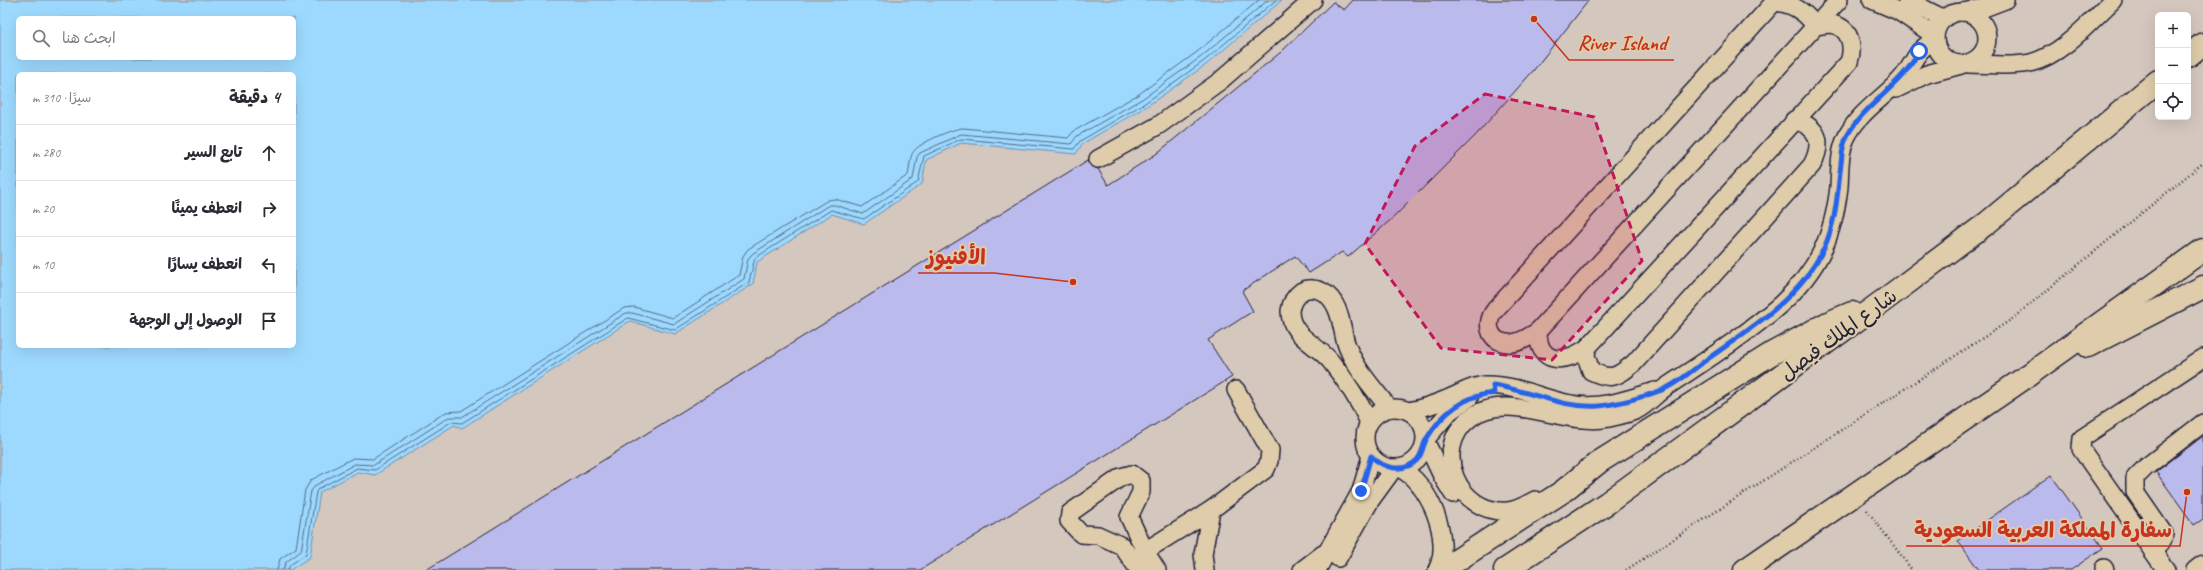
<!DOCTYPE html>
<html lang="ar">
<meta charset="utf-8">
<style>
:root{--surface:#fff;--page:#f2f2f3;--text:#2b2b33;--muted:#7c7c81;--line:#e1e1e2}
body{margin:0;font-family:Caveat,"Playpen Sans Arabic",sans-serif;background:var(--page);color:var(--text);direction:rtl}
.controls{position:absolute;right:12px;top:12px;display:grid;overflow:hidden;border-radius:6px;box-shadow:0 4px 16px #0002}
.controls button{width:36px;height:36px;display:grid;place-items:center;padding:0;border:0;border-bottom:1px solid var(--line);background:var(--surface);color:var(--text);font:20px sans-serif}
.stop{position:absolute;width:12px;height:12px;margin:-9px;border:3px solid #2563eb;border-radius:50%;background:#fff}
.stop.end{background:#2563eb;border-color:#fff;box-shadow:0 1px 4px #0008}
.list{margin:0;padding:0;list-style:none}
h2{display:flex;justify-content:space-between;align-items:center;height:52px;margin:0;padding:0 16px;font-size:17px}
h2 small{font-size:13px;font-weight:400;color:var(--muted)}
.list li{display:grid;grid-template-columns:26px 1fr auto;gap:12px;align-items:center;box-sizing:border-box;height:56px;padding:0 16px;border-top:1px solid var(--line)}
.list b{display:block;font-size:15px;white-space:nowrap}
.list em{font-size:13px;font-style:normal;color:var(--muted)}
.icon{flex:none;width:22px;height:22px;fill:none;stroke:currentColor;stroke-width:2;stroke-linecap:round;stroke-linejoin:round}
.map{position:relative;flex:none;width:2203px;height:570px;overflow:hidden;direction:ltr}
.search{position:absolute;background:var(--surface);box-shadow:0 4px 16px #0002;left:16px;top:16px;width:280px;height:44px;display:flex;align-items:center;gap:10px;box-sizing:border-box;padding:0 14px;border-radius:6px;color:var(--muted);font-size:15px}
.panel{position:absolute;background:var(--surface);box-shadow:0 4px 16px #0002;left:16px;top:72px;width:280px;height:276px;border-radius:6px;direction:rtl}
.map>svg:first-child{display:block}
.water{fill:#9dd9fe;stroke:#6c90b0;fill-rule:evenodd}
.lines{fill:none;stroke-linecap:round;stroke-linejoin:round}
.shore{stroke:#536b89;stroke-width:1}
.building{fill:#bbbaec;stroke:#22223b}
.minor-casing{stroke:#22223b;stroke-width:20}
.highway-casing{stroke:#22223b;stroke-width:25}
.path{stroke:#22223b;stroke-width:2.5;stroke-dasharray:1 3;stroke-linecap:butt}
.minor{stroke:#deccaa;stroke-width:17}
.highway{stroke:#deccaa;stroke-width:22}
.route{stroke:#2563eb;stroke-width:5}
.marked{fill:#c2185b;fill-opacity:0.2;stroke:#c2185b;stroke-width:3;stroke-dasharray:8 5;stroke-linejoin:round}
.labels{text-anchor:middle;stroke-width:4;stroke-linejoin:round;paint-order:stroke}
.street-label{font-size:20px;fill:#22223b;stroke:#deccaa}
.leader{fill:none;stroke:#c8321e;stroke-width:1.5}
.callout-dot{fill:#c8321e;stroke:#deccaa;stroke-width:1.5}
.callout-label{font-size:21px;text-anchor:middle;font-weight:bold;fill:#c8321e;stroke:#deccaa;stroke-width:4;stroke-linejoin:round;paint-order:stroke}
</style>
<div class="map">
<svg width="2203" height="570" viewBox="0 0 2203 570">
<rect width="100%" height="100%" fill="#d4c7be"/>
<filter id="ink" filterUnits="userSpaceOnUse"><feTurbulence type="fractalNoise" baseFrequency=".025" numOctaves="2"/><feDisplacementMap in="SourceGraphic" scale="8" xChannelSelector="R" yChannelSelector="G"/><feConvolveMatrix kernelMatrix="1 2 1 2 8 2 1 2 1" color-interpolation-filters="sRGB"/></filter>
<g filter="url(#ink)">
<path class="water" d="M0,0H1282L1207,64L1147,106L1082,144L1076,154L961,143L926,160L922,184L864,224L832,214L757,262L753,284L675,334L630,321L462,428L454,425L375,475L358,472L320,492L310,557L290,570H0ZM18,18H294V58H18ZM18,74H294V346H18Z"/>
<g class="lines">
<g class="shore">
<path d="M277,570L280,559L296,548L305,490L311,480L353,458L373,459L446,412L461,411L624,308L634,307L673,318L739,275L743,256L748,249L828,200L835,199L862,207L908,175C910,168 909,157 914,151C919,143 954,128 963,128L1068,138L1074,131L1139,94L1197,52L1259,0"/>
<polyline points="283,570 286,562 301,551 311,491 316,485 355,464 374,465 449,417 462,417 626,313 632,313 674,324 744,279 748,259 752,254 829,205 835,205 863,214 913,179 917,157 920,153 961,134 1071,144 1077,136 1142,99 1201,57 1268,0"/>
<polyline points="288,570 290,565 306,554 316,492 318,489 357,468 375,470 451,422 462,423 628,318 675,330 749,282 755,258 831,210 864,219 918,182 924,156 961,139 1074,149 1080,141 1145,103 1204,61 1276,0"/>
</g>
</g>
<g class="building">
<polygon points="1353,0 1589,0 1533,71 1476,135 1394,217 1348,257 1342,252 1309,273 1295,256 1242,291 1253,311 1208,340 1232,377 920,570 426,570 1088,160 1093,167 1098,169 1108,185 1156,154 1281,52 1333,2 1344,10"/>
<polygon points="2203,436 2203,519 2194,525 2156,472"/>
<polygon points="2051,475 2103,548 2071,570 1979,570 1958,541"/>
</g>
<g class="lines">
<g class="minor-casing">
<g id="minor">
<path d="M1776,0L1495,310C1483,325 1491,345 1512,343C1522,342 1530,336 1538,331L1839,0"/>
<polyline points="1872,0 1898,11 1935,36"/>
<polyline points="1907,0 1944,19"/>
<path d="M1774,2C1792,3 1805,11 1815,26"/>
<circle cx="1961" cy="38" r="26"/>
<polyline points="1962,12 1984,8 2005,0"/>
<path d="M1968,64C1989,64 2010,67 2030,63C2061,56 2091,21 2113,0"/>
<polyline points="1896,89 1927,74 1961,65"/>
<polyline points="1098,159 1159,125 1220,81 1313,0"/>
<path d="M1538,331C1538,366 1565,363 1587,348L1849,62C1854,47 1851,27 1831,24C1826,24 1820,26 1815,26"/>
<path d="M1587,348L1586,356L1591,371C1612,381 1617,377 1634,363L1812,165C1823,143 1820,127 1794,120"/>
<circle cx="1395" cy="438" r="30"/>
<path d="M1409,411C1423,408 1435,404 1447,399C1460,394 1471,386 1485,385C1515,384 1542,399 1571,404C1600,410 1628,399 1655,391"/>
<path d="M1369,422C1359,401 1347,382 1332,363C1319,345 1290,337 1290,311C1291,302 1295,296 1302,291C1308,288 1316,288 1323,292C1339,301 1341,323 1345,340C1352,365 1373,388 1389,408"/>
<polyline points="1426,439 1450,411 1469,398"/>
<polyline points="1426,442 1442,476 1453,494"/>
<path d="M1399,468C1429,482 1453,540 1437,570"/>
<path d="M1535,500C1526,505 1518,510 1508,511C1458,515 1430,449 1470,418C1508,389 1566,428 1609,418C1618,416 1628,414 1637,410C1648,404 1656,394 1666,387C1705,361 1746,335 1781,304C1819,269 1833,237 1839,187C1840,171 1839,153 1846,138C1857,114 1883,98 1900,80C1914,66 1915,48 1935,41"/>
<path d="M2152,550C2159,545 2163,543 2164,534L2135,492V478L2146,467L2203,423"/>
<polyline points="1138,558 1145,551 1211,510 1266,469 1269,461 1270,450 1236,390"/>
<polyline points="1338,558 1370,501 1394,468"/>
<polyline points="2104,568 2105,570"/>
<polyline points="1139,570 1122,546 1098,535 1081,534 1069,521 1070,513 1121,477 1132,474 1141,481 1141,492 1129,517 1145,551 1157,570"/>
<polyline points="1205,570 1203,554 1211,510"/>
<polyline points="1302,570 1323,554"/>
<polyline points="1317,570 1361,491 1371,456"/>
<polyline points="2166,570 2081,449 2082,438 2203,358"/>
<polyline points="2195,570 2203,564"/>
</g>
</g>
<g class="highway-casing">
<g id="highway">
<polyline points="2188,56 2203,44"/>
<polyline points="2088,346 2203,287"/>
<polyline points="1442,570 1562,492 1599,462 1771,354 1828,323 1852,313"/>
<polyline points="1505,570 1607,503 1887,298 1987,223 2158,81"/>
<polyline points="1745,570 2023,379 2203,250"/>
</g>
</g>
<g class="path">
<polyline points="1867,510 1912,570"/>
<polyline points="1626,570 2012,319 2203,163"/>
</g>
<use href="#minor" class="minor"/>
<use href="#highway" class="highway"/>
</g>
</g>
<g class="lines" filter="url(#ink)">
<path class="route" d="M1361,491L1371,456C1383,468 1403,474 1417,460C1423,453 1423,444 1427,438C1442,413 1465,395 1494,393L1493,385C1528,390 1563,409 1599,406C1618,404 1644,397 1662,390C1677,384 1693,370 1706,360C1750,329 1800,298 1824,248C1835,224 1837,199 1840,172C1842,160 1841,147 1847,136C1865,103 1902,86 1919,51"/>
</g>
<path class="marked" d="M1485,94L1594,117L1642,261L1552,360L1441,348L1365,244L1415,146Z"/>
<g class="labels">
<g class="street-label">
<text transform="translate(1838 334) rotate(-36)" y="7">شارع الملك فيصل</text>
</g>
</g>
<path class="leader" d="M1534 19L1569 60H1674M1073 282L994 273H918M2187 492L2180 546H1906"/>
<g class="callout-dot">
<circle cx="1534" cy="19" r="4"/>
<circle cx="1073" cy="282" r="4"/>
<circle cx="2187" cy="492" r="4"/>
</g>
<g class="callout-label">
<text x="1622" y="50">River Island</text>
<text x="956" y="264">الأفنيوز</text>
<text x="2043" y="537">سفارة المملكة العربية السعودية</text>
</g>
</svg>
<div class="controls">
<button>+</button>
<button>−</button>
<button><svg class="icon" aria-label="locate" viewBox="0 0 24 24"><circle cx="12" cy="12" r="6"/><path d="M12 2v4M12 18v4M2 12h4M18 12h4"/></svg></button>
</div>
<div class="stop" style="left:1919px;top:51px"></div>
<div class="stop end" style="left:1361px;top:491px"></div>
<div class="search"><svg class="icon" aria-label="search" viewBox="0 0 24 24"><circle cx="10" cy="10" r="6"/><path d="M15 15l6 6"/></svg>ابحث هنا</div>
<section class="panel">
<h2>4 دقيقة<small>سيرًا · 310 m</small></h2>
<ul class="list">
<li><svg class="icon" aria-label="ahead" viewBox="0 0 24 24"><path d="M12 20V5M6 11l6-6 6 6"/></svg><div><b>تابع السير</b></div><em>280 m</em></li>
<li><svg class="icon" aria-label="right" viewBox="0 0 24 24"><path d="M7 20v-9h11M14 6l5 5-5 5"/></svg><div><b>انعطف يمينًا</b></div><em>20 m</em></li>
<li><svg class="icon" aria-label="left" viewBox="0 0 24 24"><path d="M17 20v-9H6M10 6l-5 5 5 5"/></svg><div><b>انعطف يسارًا</b></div><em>10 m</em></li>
<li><svg class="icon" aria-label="arrive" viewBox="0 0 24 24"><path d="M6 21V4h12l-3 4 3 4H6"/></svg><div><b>الوصول إلى الوجهة</b></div></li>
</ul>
</section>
</div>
